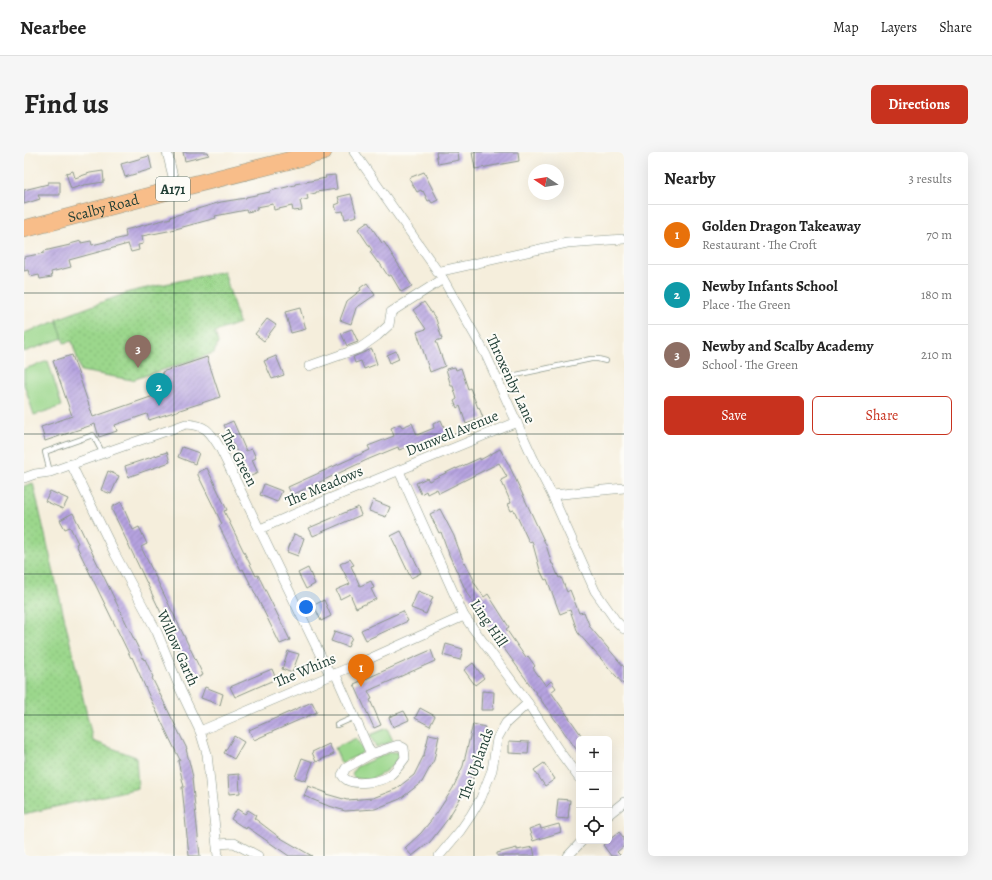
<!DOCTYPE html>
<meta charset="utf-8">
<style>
:root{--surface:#fff;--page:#f6f6f6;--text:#222;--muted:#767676;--line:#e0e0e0;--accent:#c8321e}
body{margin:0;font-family:Alegreya,serif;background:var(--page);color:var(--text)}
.controls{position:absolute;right:12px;bottom:12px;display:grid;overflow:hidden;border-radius:6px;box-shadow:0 4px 16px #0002}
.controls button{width:36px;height:36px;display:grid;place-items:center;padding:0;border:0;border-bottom:1px solid var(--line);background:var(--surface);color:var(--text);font:20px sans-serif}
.compass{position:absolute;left:504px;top:12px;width:36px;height:36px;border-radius:50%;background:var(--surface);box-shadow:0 4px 16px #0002;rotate:282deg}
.you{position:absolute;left:282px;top:455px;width:14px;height:14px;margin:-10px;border:3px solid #fff;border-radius:50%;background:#1a73e8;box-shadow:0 0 0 6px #1a73e833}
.badge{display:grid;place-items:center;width:26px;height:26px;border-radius:50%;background:var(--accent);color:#fff;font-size:13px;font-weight:700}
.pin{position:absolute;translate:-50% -33px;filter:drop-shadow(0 1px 2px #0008)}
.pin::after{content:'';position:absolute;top:21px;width:14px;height:12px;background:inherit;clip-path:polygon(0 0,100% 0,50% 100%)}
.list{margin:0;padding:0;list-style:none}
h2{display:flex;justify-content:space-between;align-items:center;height:52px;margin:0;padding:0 16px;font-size:17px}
h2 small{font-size:13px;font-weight:400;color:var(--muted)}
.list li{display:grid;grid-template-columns:26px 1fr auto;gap:12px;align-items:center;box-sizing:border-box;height:60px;padding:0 16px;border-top:1px solid var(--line)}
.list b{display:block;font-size:15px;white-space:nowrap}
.list p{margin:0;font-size:13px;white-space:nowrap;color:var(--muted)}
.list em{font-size:13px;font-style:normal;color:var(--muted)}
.actions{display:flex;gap:8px;padding:12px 16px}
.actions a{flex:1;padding:9px 0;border:1px solid var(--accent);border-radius:6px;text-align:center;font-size:14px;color:var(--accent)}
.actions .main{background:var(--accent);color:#fff}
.icon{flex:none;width:22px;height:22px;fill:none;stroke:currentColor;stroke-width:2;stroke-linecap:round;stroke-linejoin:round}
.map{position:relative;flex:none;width:600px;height:704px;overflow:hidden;border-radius:6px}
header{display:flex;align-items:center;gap:24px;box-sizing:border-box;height:56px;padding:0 20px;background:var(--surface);border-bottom:1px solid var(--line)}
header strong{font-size:19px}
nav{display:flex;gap:22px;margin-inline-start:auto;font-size:14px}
.intro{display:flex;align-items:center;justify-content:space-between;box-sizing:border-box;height:96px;padding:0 24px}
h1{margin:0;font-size:28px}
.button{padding:10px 18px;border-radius:6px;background:var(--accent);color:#fff;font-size:14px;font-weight:700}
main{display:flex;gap:24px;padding:0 24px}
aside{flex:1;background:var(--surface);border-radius:6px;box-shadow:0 4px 16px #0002}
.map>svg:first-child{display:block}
.green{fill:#9bd78c;stroke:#5d8a60}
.park{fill:url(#park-dots);stroke:#5d8a60}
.building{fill:url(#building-hatch)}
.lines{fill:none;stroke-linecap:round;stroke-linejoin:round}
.lane-casing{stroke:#8a9688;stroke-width:6}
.street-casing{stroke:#8a9688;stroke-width:10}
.highway-casing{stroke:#8a9688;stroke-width:18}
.lane{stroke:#fff;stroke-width:4.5}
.street{stroke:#fff;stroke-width:9}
.highway{stroke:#f8bd89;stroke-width:17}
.grid{fill:none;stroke:#1f3d34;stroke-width:1;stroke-opacity:0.55}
.labels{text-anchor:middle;stroke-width:4;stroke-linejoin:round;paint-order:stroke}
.shield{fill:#fdfcf7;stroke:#62766e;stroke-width:1}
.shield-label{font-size:14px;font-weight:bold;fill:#1f3d34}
.street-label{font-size:15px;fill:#1f3d34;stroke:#fdfcf7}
</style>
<header>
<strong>Nearbee</strong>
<nav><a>Map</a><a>Layers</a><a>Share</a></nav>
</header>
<div class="intro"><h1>Find us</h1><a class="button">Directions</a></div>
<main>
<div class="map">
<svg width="600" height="704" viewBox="0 0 600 704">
<defs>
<pattern id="park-dots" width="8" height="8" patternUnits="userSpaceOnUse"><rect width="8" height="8" fill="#9bd78c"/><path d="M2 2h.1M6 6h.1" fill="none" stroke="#85b979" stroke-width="1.8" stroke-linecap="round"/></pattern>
<pattern id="building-hatch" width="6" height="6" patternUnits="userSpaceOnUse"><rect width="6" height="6" fill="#b5a2df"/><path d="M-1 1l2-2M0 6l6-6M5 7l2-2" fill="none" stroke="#9385b6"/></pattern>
</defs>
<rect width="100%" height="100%" fill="#fdfcf7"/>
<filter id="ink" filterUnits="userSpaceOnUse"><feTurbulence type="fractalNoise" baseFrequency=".025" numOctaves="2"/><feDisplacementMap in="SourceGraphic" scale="8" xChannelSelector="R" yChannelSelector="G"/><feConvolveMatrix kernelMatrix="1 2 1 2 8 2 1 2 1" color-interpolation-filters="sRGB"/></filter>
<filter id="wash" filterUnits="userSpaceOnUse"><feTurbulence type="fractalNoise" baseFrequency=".012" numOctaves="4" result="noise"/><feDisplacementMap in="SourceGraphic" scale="16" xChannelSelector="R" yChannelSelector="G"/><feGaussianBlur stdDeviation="0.9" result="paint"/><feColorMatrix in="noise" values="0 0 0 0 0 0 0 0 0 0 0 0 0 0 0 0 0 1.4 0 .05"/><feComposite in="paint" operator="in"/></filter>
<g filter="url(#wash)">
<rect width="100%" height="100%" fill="#f5eedc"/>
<g class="green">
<polygon points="33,169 39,186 0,200 0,181"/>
<polygon points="24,209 38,254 10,263 0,232 0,217"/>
<polygon points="363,576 369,589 352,595 346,583"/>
<polygon points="332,586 339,598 337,602 317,611 311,596"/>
<path d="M366,600H373L375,603C373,613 352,627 343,628C339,628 334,626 330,626L328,622L332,615Z"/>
</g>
<g class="park">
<polygon points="200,119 215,171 191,180 194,191 190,201 108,228 57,219 48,189 40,191 33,167 105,140"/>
<polygon points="9,331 69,589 112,605 114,636 0,662 0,334"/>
</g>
<g id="blocks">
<g class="building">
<polygon points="159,0 184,0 185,3 161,9"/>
<polygon points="412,0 434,0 435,8 414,12"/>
<polygon points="448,0 494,0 495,9 451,17"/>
<polygon points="125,4 128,17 101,25 97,12"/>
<polygon points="49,19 51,26 66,21 79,19 80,30 60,33 47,37 42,21"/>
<polygon points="400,20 414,48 408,51 406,48 404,49 399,39 398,40 397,38 393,40 385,26"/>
<polygon points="311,23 313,37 292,40 292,41 283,43 284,47 276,49 278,58 269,59 268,54 250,58 249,52 233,55 233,58 223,60 222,58 191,64 192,66 144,79 118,84 119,92 114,93 115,98 107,100 104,92 45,108 47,115 27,120 28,125 16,127 15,123 6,125 4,118 0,119 0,105 20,101 20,99 46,93 46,92 57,89 57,91 67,89 68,93 102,85 101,78 147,66 146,65 197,50 222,46 222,45 246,40 246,39 271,33 271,32 302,26 301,24"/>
<polygon points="24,30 36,30 36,43 14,43 16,47 0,52 0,38 24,32"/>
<polygon points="327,42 333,64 321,67 319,59 313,60 311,53 316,51 314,45"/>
<polygon points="344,70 358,91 360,90 388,134 377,140 367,123 364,124 355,110 354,111 346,100 348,98 334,77"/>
<polygon points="343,131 351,143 332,156 327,172 316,168 323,149 337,138 336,136"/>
<polygon points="400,150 412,167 418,187 412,189 421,214 406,220 393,180 402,177 389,158"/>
<polygon points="276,156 282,177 267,181 261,160"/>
<polygon points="243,167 252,173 240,189 231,182"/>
<polygon points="328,177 334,190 323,194 317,181"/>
<polygon points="348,197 353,212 340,217 337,209 331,211 329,205"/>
<polygon points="372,199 375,207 366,211 363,203"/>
<polygon points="48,203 69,265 144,239 138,220 183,205 196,245 125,268 123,262 91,273 93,279 75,285 71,272 21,289 17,275 48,264 29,209"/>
<polygon points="252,204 260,223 248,227 240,209"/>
<polygon points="431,215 432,218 437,216 444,237 446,236 454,256 455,255 459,266 442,272 436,254 433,256 430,249 433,247 429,234 427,234 422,217"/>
<polygon points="417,268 423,282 404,290 403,288 375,298 374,295 345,307 268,343 264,335 346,298 344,294 370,284 367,276 376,272 378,275 388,271 393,283 410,276 409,272"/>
<polygon points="209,269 222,299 228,297 232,306 228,308 234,321 225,325 200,273"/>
<polygon points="158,295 175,301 171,312 154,305"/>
<polygon points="476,297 485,313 522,393 528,412 529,412 535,426 537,425 543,440 546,438 555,461 560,460 566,475 600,515 600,533 554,481 546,458 536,462 523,427 521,428 516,418 508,389 505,390 490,358 487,359 484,352 487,351 477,328 483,325 475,311 415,341 413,337 403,342 402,339 397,342 392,331 403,326 405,329 432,316 432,317 456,306 456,308"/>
<polygon points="143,300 146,310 104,325 101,314"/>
<polygon points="183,316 203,358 200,359 218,396 232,424 234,423 266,488 256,492 219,417 217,418 195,374 198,372 174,323 174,320"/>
<polygon points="84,319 95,324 87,342 77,338"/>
<polygon points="240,332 258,339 253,350 236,343"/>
<polygon points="26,339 44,347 39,357 21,349"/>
<polygon points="349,348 366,355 362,365 345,359"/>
<polygon points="97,350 109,378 115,375 123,392 117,395 179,523 169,528 88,358 88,355"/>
<polygon points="334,355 337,363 289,384 285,376"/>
<polygon points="416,357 430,384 440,411 441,410 450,428 449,429 460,445 464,442 485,475 482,477 502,506 504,504 511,514 509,516 522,534 527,529 532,536 527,540 560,587 555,587 555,601 471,484 444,443 426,405 417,380 415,381 406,362"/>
<polygon points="49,361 120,508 121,507 129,525 128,526 163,597 162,597 169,625 168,626 176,704 165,704 158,635 160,635 154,609 156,608 126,546 108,505 107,506 56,401 52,392 54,391 46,375 41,377 36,368"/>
<polygon points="377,379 397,421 387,426 367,384"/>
<polygon points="270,382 280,386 274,404 263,400"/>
<polygon points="326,407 330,413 327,414 336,434 347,429 350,436 347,437 352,447 332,456 326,442 316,447 312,438 326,432 316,412"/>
<polygon points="284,416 291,432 282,437 274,421"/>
<polygon points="394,439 409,445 402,462 387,456"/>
<polygon points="300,448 307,464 297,469 290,453"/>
<polygon points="379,459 384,469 342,488 337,478"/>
<polygon points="311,479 328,485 324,495 307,489"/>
<polygon points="422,492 439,497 436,508 419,503"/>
<polygon points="407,498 411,509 344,539 348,547 346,548 357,573 350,576 330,532"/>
<polygon points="264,499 275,502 268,521 258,517"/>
<polygon points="449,511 460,526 451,533 440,518"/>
<polygon points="248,517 252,527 211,545 206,535"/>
<polygon points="181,535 199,542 196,553 177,546"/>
<polygon points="458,539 470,540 469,558 457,558"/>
<polygon points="288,550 293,560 230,588 225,578"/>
<polygon points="396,556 411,564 406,574 391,566"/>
<polygon points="380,559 385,568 369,575 365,565"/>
<polygon points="449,572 461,575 450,617 439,642 423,668 406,690 388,704 381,696 397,681 413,661 429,636 439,614"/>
<polygon points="405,582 415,584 410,608 398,630 376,647 351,657 321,659 302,653 280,644 284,634 303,641 302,642 323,648 349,646 372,637 390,623 400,603"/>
<polygon points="210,584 220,590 210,607 200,601"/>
<polygon points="485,589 505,590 504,602 485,601"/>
<polygon points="305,592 310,602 292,610 288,600"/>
<polygon points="278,606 289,610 282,629 271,625"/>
<polygon points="520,611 531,627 521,634 510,618"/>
<polygon points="215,622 216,641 205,642 204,623"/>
<polygon points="534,647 546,648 544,667 532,666"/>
<polygon points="213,657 221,662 224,658 232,663 230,666 255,685 288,704 265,704 223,675 222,677 207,667"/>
<polygon points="535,672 537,680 509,689 505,677 516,673 517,677"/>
<polygon points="595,680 600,686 600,694 593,700 597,704 587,704 579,693"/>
<polygon points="509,695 511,704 473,704 473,701 493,696 493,698"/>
</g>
</g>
</g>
<g filter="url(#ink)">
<use href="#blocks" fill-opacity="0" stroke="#8a9688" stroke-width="1"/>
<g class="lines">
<g class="lane-casing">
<g id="lane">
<polyline points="473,227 567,207 574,207 582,209"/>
<polyline points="26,320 21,300 69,283 78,300"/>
<polyline points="313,573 331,565"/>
</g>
</g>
<g class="street-casing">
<g id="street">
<polyline points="143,0 152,37"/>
<polyline points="330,0 419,127 462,203 509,306 528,343 571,439 592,469 600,477"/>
<polyline points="413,120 543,91 600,87"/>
<polyline points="285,214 336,196 353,184 365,173 367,160 419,127"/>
<polyline points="47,312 91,402 133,480 157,539 176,579 183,602 194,704"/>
<polyline points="375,319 440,464 504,551 533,596 555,626"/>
<path d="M0,326L11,322L26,320L162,272C183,273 186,280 196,296L306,523"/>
<polyline points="528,343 600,336"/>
<polyline points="236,377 300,349 493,270"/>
<path d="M311,521L347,602L374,593L380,596L381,606C376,613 371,620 364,625C355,630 331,633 323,628C321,627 319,625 318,623L322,616L347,602"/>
<polyline points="176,579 336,511 440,464"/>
<polyline points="585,662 600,650"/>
<polyline points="193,692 210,691 234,704"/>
<polyline points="415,704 436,679 447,663 457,646 468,618 473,587 482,571 504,551"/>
<polyline points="544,704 558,689"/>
</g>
</g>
<g class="highway-casing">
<g id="highway">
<path id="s1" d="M0,77L152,37L299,0"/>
</g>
</g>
<use href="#lane" class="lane"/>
<use href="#street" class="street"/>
<use href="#highway" class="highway"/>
</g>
</g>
<path class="grid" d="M150,0V704M300,0V704M450,0V704M0,141H600M0,282H600M0,422H600M0,563H600"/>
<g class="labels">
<rect class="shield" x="132" y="25" width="34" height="24" rx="3"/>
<g class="shield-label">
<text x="149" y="42">A171</text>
</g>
<g class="street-label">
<text dy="5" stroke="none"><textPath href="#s1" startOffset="82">Scalby Road</textPath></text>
<text transform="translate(487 227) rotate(65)" y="5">Throxenby Lane</text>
<text transform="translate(428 281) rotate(-22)" y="5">Dunwell Avenue</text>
<text transform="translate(215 306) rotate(62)" y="5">The Green</text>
<text transform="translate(300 334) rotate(-23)" y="5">The Meadows</text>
<text transform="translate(465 471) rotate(56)" y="5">Ling Hill</text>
<text transform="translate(154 496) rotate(66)" y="5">Willow Garth</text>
<text transform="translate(281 518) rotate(-23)" y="5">The Whins</text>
<text transform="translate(452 612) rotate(-70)" y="5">The Uplands</text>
</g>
</g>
</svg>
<div class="controls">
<button>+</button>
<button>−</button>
<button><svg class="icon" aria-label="locate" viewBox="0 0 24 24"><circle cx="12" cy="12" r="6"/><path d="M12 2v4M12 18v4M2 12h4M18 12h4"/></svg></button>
</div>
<svg class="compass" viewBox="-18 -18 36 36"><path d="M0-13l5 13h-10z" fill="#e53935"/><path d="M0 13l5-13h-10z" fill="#767676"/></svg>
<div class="you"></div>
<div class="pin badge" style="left:337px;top:535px;background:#e8710a">1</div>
<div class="pin badge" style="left:135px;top:254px;background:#0f9aa8">2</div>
<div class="pin badge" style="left:114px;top:216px;background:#8d6e63">3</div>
</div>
<aside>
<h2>Nearby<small>3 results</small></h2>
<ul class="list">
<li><span class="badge" style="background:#e8710a">1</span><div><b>Golden Dragon Takeaway</b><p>Restaurant · The Croft</p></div><em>70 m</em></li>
<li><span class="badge" style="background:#0f9aa8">2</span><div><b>Newby Infants School</b><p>Place · The Green</p></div><em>180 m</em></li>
<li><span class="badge" style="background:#8d6e63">3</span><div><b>Newby and Scalby Academy</b><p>School · The Green</p></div><em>210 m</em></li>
</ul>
<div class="actions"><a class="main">Save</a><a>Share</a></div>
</aside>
</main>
